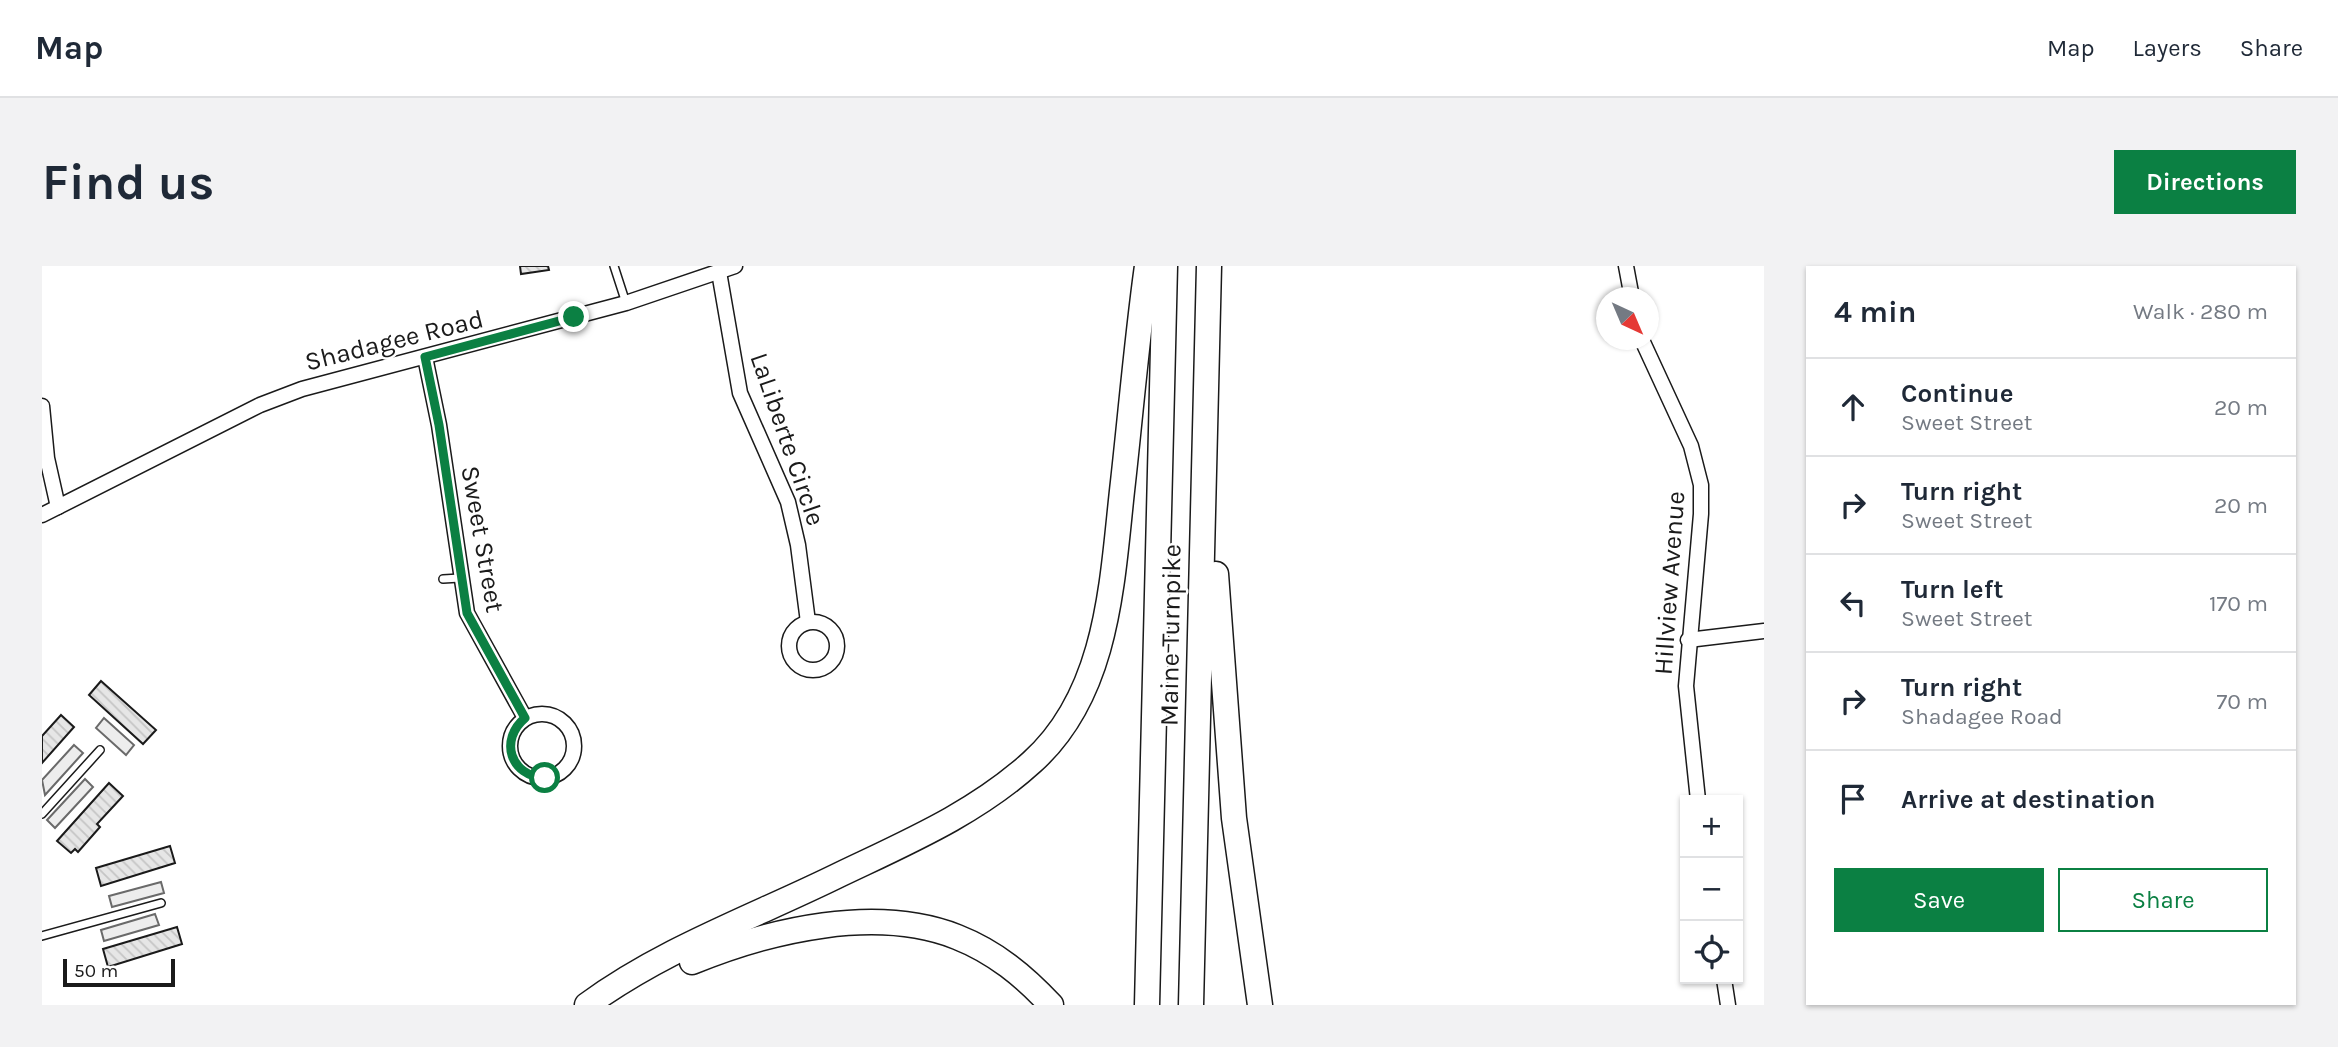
<!DOCTYPE html>
<meta charset="utf-8">
<style>
:root{--surface:#fff;--page:#f2f2f3;--text:#1f2937;--muted:#747a83;--line:#e0e1e3;--accent:#0b8043}
body{margin:0;font-family:Karla,sans-serif;background:var(--page);color:var(--text)}
.controls{position:absolute;right:21px;bottom:21px;display:grid;overflow:hidden;border-radius:0px;box-shadow:0 2px 5px #0004}
.controls button{width:63px;height:63px;display:grid;place-items:center;padding:0;border:0;border-bottom:2px solid var(--line);background:var(--surface);color:var(--text);font:35px sans-serif}
.compass{position:absolute;left:1554px;top:21px;width:63px;height:63px;border-radius:50%;background:var(--surface);box-shadow:0 2px 5px #0004;rotate:136deg}
.scale{position:absolute;left:21px;bottom:18px;width:112px;box-sizing:border-box;padding-left:7px;border:4px solid #1a1a1a;border-top:0;font-size:19px;line-height:24px;white-space:nowrap;color:#1a1a1a;-webkit-text-stroke:5px #fff;paint-order:stroke}
.stop{position:absolute;width:21px;height:21px;margin:-16px;border:5px solid #0b8043;border-radius:50%;background:#fff}
.stop.end{background:#0b8043;border-color:#fff;box-shadow:0 2px 7px #0008}
.list{margin:0;padding:0;list-style:none}
h2{display:flex;justify-content:space-between;align-items:center;height:91px;margin:0;padding:0 28px;font-size:30px}
h2 small{font-size:23px;font-weight:400;color:var(--muted)}
.list li{display:grid;grid-template-columns:46px 1fr auto;gap:21px;align-items:center;box-sizing:border-box;height:98px;padding:0 28px;border-top:2px solid var(--line)}
.list b{display:block;font-size:26px;white-space:nowrap}
.list p{margin:0;font-size:23px;white-space:nowrap;color:var(--muted)}
.list em{font-size:23px;font-style:normal;color:var(--muted)}
.actions{display:flex;gap:14px;padding:21px 28px}
.actions a{flex:1;padding:16px 0;border:2px solid var(--accent);border-radius:0px;text-align:center;font-size:24px;color:var(--accent)}
.actions .main{background:var(--accent);color:#fff}
.icon{flex:none;width:38px;height:38px;fill:none;stroke:currentColor;stroke-width:2;stroke-linecap:round;stroke-linejoin:round}
.map{position:relative;flex:none;width:1722px;height:739px;overflow:hidden;border-radius:0px}
header{display:flex;align-items:center;gap:42px;box-sizing:border-box;height:98px;padding:0 35px;background:var(--surface);border-bottom:2px solid var(--line)}
header strong{font-size:33px}
nav{display:flex;gap:38px;margin-inline-start:auto;font-size:24px}
.intro{display:flex;align-items:center;justify-content:space-between;box-sizing:border-box;height:168px;padding:0 42px}
h1{margin:0;font-size:49px}
.button{padding:18px 32px;border-radius:0px;background:var(--accent);color:#fff;font-size:24px;font-weight:700}
main{display:flex;gap:42px;padding:0 42px}
aside{flex:1;background:var(--surface);border-radius:0px;box-shadow:0 2px 5px #0004}
.map>svg:first-child{display:block}
.parking{fill:#ededed;stroke:#6a6a6a;stroke-width:2}
.building{fill:url(#building-back-hatch);stroke:#1a1a1a;stroke-width:2}
.lines{fill:none;stroke-linecap:round;stroke-linejoin:round}
.lane-casing{stroke:#1a1a1a;stroke-width:10}
.street-casing{stroke:#1a1a1a;stroke-width:17}
.highway-casing{stroke:#1a1a1a;stroke-width:27}
.lane{stroke:#fff;stroke-width:7}
.street{stroke:#fff;stroke-width:14}
.highway{stroke:#fff;stroke-width:24}
.route{stroke:#0b8043;stroke-width:9}
.labels{text-anchor:middle;stroke-width:5;stroke-linejoin:round;paint-order:stroke}
.street-label{font-size:26px;fill:#1a1a1a;stroke:#fff}
</style>
<header>
<strong>Map</strong>
<nav><a>Map</a><a>Layers</a><a>Share</a></nav>
</header>
<div class="intro"><h1>Find us</h1><a class="button">Directions</a></div>
<main>
<div class="map">
<svg width="1722" height="739" viewBox="0 0 1722 739">
<defs>
<pattern id="building-back-hatch" width="6" height="6" patternUnits="userSpaceOnUse" patternTransform="scale(1.75)"><rect width="6" height="6" fill="#e6e6e6"/><path d="M-1 5l2 2M0 0l6 6M5-1l2 2" fill="none" stroke="#c5c5c5"/></pattern>
</defs>
<rect width="100%" height="100%" fill="#fff"/>
<g class="parking">
<polygon points="62,452 92,479 84,489 54,462"/>
<polygon points="32,479 41,487 3,529 0,514"/>
<polygon points="43,513 51,521 13,562 5,554"/>
<polygon points="119,616 122,627 70,641 67,630"/>
<polygon points="113,648 117,659 62,675 59,664"/>
</g>
<g class="building">
<polygon points="478,0 506,0 507,4 479,8"/>
<polygon points="59,415 114,464 101,478 47,429"/>
<polygon points="19,449 32,461 0,497 0,470"/>
<polygon points="67,517 81,530 55,558 58,561 36,586 33,583 29,587 15,575"/>
<polygon points="128,580 133,597 59,620 54,602"/>
<polygon points="135,661 140,678 66,701 61,683"/>
</g>
<g class="lines">
<g class="lane-casing">
<g id="lane">
<polyline points="572,0 584,37"/>
<polyline points="401,313 418,312"/>
<polyline points="0,548 58,484"/>
<polyline points="0,670 119,637"/>
</g>
</g>
<g class="street-casing">
<g id="street">
<polyline points="1584,0 1590,32"/>
<polyline points="677,6 698,127 746,236 756,279 766,356"/>
<polyline points="1600,74 1649,180 1659,219 1659,248 1644,420 1656,534"/>
<polyline points="383,91 397,159 425,347 483,452"/>
<polyline points="0,140 5,192 16,241"/>
<polyline points="0,249 218,139 260,123 584,37 693,0"/>
<circle cx="771" cy="380" r="24"/>
<polyline points="1646,374 1722,365"/>
<circle cx="500" cy="480" r="32"/>
<polyline points="1682,713 1686,739"/>
</g>
</g>
<g class="highway-casing">
<g id="highway">
<polyline points="1174,308 1192,552 1218,739"/>
<path d="M650,696C728,664 834,639 915,671C953,686 982,710 1009,739"/>
<path d="M545,739C621,683 714,650 799,608C866,576 934,547 990,496C1068,426 1070,312 1081,216C1089,144 1095,72 1105,0"/>
<polyline points="1105,739 1123,0"/>
<polyline points="1149,739 1167,0"/>
</g>
</g>
<use href="#lane" class="lane"/>
<use href="#street" class="street"/>
<use href="#highway" class="highway"/>
</g>
<g class="lines">
<path class="route" d="M503,512C468,510 457,474 483,452L425,347L397,159L383,91L532,51"/>
</g>
<g class="labels">
<g class="street-label">
<text transform="translate(352 74) rotate(-14)" y="9">Shadagee Road</text>
<text transform="translate(746 173) rotate(71)" y="9">LaLiberte Circle</text>
<text transform="translate(441 273) rotate(80)" y="9">Sweet Street</text>
<text transform="translate(1627 317) rotate(-86)" y="9">Hillview Avenue</text>
<text transform="translate(1128 369) rotate(-89)" y="9">Maine Turnpike</text>
</g>
</g>
</svg>
<div class="controls">
<button>+</button>
<button>−</button>
<button><svg class="icon" aria-label="locate" viewBox="0 0 24 24"><circle cx="12" cy="12" r="6"/><path d="M12 2v4M12 18v4M2 12h4M18 12h4"/></svg></button>
</div>
<svg class="compass" viewBox="-18 -18 36 36"><path d="M0-13l5 13h-10z" fill="#e53935"/><path d="M0 13l5-13h-10z" fill="#747a83"/></svg>
<div class="scale">50 m</div>
<div class="stop" style="left:503px;top:512px"></div>
<div class="stop end" style="left:532px;top:51px"></div>
</div>
<aside>
<h2>4 min<small>Walk · 280 m</small></h2>
<ul class="list">
<li><svg class="icon" aria-label="ahead" viewBox="0 0 24 24"><path d="M12 20V5M6 11l6-6 6 6"/></svg><div><b>Continue</b><p>Sweet Street</p></div><em>20 m</em></li>
<li><svg class="icon" aria-label="right" viewBox="0 0 24 24"><path d="M7 20v-9h11M14 6l5 5-5 5"/></svg><div><b>Turn right</b><p>Sweet Street</p></div><em>20 m</em></li>
<li><svg class="icon" aria-label="left" viewBox="0 0 24 24"><path d="M17 20v-9H6M10 6l-5 5 5 5"/></svg><div><b>Turn left</b><p>Sweet Street</p></div><em>170 m</em></li>
<li><svg class="icon" aria-label="right" viewBox="0 0 24 24"><path d="M7 20v-9h11M14 6l5 5-5 5"/></svg><div><b>Turn right</b><p>Shadagee Road</p></div><em>70 m</em></li>
<li><svg class="icon" aria-label="arrive" viewBox="0 0 24 24"><path d="M6 21V4h12l-3 4 3 4H6"/></svg><div><b>Arrive at destination</b></div></li>
</ul>
<div class="actions"><a class="main">Save</a><a>Share</a></div>
</aside>
</main>
